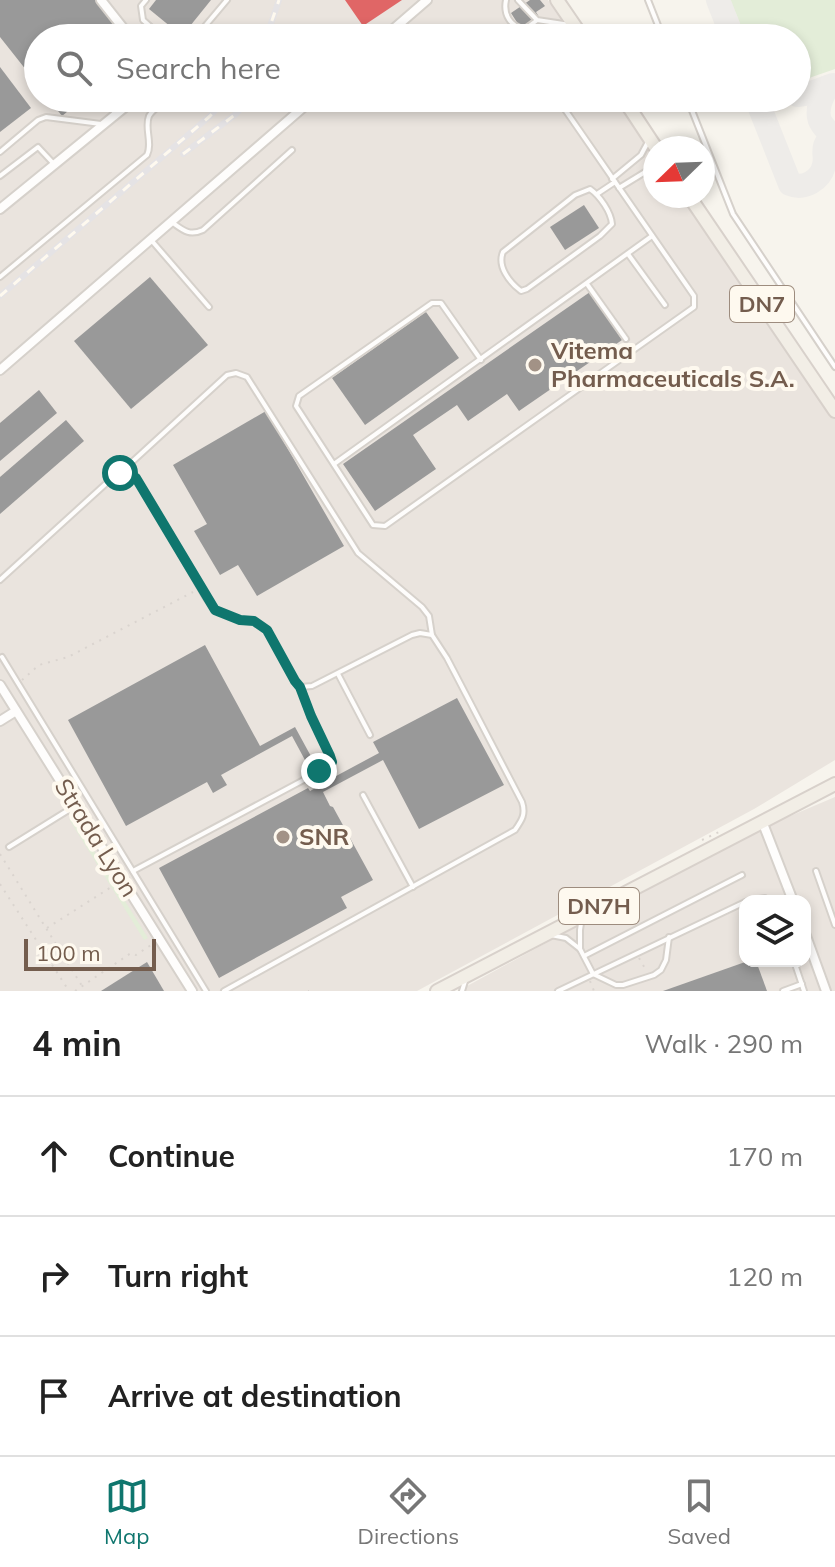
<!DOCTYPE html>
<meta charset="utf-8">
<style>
:root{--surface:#fff;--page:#f6f6f6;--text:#222;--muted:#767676;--line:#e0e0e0;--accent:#0f766e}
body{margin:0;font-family:Mulish,sans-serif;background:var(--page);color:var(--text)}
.controls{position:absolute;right:24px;bottom:24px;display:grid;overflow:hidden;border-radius:16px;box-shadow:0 4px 12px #0003}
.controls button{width:72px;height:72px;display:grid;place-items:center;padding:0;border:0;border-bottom:2px solid var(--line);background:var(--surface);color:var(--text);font:40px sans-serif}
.compass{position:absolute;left:643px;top:136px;width:72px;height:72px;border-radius:50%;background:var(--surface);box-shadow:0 4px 12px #0003;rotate:247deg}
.scale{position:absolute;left:24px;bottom:20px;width:132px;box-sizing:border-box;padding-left:8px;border:4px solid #745d4e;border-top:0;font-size:22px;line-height:28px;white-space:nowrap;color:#745d4e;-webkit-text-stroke:6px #fef9ef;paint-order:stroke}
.stop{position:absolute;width:24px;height:24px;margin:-18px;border:6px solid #0f766e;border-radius:50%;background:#fff}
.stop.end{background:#0f766e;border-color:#fff;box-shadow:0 2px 8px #0008}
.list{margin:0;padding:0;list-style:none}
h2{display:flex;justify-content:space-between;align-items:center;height:104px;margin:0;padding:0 32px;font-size:34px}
h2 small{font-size:26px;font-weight:400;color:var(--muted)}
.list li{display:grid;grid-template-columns:52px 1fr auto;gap:24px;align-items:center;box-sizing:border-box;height:120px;padding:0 32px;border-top:2px solid var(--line)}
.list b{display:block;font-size:30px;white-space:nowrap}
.list em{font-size:26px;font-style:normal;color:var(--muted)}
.icon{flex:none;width:44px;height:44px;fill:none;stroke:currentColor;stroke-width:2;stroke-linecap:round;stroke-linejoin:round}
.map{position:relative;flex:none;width:835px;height:991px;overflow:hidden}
.search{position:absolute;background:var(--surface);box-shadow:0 4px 12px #0003;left:24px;right:24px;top:24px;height:88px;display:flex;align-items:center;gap:20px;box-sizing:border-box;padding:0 28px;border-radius:44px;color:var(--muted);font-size:30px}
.sheet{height:464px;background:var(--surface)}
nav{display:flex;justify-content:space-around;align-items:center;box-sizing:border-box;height:112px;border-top:2px solid var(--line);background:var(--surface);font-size:22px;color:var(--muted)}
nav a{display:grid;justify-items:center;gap:4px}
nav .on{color:var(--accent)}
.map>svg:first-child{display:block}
.industrial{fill:#eae4de;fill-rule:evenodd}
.green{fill:#e3edd8}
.shops{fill:#e06666}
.industry{fill:#999}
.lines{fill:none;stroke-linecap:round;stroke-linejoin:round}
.taxiway{stroke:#eeece9;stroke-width:24}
.service-casing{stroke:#d6d1cb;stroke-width:8}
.minor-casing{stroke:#d6d1cb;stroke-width:12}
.primary-casing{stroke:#d8d1cb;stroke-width:16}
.path{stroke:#dad4cf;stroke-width:2;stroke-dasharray:2 6;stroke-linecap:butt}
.service{stroke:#fefdfc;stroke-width:4}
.minor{stroke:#fefdfc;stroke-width:8}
.primary{stroke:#f2eee6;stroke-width:12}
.rail-casing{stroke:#e5e3e5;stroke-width:6}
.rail{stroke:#fef9ef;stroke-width:3;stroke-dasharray:9;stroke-linecap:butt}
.route{stroke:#0f766e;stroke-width:10}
.poi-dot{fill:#a29286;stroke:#fef9ef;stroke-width:3}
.labels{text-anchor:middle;stroke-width:8;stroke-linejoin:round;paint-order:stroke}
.shield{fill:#fef9ef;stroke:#9d8c7e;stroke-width:2}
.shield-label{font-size:22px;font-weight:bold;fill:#745d4e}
.poi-label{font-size:24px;font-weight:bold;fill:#745d4e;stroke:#fef9ef;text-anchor:start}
.street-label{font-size:24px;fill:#745d4e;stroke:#fef9ef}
</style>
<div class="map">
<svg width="835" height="991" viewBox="0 0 835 991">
<rect width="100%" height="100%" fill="#f7f4ed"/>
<g class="industrial">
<polygon points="0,0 548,0 574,38 38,38 38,98 615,98 655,156 655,196 683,196 835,417 835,760 754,809 417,991 0,991"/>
<path d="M835,797V991H458L736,839ZM745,901H805V961H745Z"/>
</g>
<g class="green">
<polygon points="730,0 835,0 835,69 809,78 797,78 797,38 746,38"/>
<polygon points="69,819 76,822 148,938 144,940"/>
</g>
<g class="shops">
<polygon points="345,0 402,0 363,26"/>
<polygon points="545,27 552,38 527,38"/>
</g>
<g class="industry">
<polygon points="0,0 96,0 126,38 38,38 38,85 0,37"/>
<polygon points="156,0 211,0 182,36 149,9"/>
<polygon points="530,0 540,0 545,6 536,12 545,27 527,38 511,13"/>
<polygon points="0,67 31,108 0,132"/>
<polygon points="48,98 84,98 62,116"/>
<polygon points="584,205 599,228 565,250 550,227"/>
<polygon points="150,277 208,345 131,409 74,341"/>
<polygon points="590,292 622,340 519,411 507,394 468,421 457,405 413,435 436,469 375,511 343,464"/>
<polygon points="426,312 459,358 365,425 332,378"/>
<polygon points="39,390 57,413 0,461 0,423"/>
<polygon points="266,411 344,546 257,596 238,565 220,575 194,531 207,524 173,465"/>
<polygon points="66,420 84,441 0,514 0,477"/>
<polygon points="205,645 260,746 295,727 325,782 379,753 373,742 457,698 504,785 419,829 383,760 323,792 330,806 333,807 373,880 341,897 347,908 219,978 159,868 308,788 310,791 319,786 292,736 221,775 227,785 213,793 207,782 126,826 68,720"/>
<polygon points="748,961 756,961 767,991 663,991"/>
<polygon points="147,962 164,991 101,991"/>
</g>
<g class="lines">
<g class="taxiway">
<polyline points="718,0 733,38"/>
<polyline points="797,95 811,93 833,85"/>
<path d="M756,98L790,184C804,190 821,180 824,165C826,158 823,152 825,146C827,140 831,140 829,134C826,127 820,125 819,117C817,106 822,96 828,87"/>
</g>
<g class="service-casing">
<g id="service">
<polyline points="146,0 141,6 143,20 163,38"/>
<path d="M506,0C503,14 510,27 525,29L536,21"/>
<polyline points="518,0 537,20 570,25"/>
<polyline points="648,0 663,38"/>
<polyline points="556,23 559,38"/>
<polyline points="195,38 227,0"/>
<polyline points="242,38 251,31 269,31 273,38"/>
<polyline points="102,98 116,114"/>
<polyline points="687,98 733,214 835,367"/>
<polyline points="0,152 38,120 46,117 101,124"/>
<polyline points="0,176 38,147 53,163"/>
<polyline points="612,179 641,155 649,140"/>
<polyline points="619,188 650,169 655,168"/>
<path d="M590,189C600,196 611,212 612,224L600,236L527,289L521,291C509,282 497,266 503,252L575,195Z"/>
<polyline points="597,194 615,182"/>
<path d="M173,223C184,231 190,236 203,230L292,150"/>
<polyline points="152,241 209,307"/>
<polyline points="628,254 665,305"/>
<path d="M0,277L147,155C153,143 144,128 149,116C153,109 163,103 169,98"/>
<polyline points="587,284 626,339"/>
<polyline points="481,360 441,303 432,303 299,396 296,406 373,525 385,526 694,307 694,296 557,98"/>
<polyline points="334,464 652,236"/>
<polyline points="120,473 227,375 236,373 247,377 358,553 422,607 429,616 432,635"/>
<path d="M0,580L111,479L120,473L136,478L149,498L206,598L215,610L240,620L254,621L267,630L295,681L300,687L312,686L412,635L420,633L432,635L447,658L522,802C526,814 522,820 515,830L224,991"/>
<polyline points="2,657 206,991"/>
<polyline points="338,674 370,735"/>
<polyline points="301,687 311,716 332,762 329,766 319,771"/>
<polyline points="363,795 413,887"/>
<polyline points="9,847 75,806"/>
<polyline points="133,871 313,775"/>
<polyline points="816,871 835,925"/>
<polyline points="748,901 765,898 768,901"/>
<polyline points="582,917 580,930 580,949 593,974 616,985 623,985 654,975 661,970 666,960 669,937"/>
<polyline points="551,935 566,938 580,949"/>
<polyline points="584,956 742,875"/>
<polyline points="794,961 804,991"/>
<polyline points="462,991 466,978"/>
<polyline points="558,991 745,902"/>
<polyline points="783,991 802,984"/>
</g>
</g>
<g class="minor-casing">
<g id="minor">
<polyline points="101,0 131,38"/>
<polyline points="383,38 427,0"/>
<polyline points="0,209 136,98"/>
<polyline points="0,370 314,98"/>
<polyline points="0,685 192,991"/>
<polyline points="0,721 16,711"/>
<polyline points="762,821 793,901"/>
<polyline points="805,933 826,991"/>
</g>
</g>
<g class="primary-casing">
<g id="primary">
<polyline points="557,0 583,38"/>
<polyline points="623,98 656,148"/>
<polyline points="689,196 835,411"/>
<polyline points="437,991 835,784"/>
</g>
</g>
<g class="path">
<polyline points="22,680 39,665 68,657 193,592"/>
<polyline points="702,840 719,832"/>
<polyline points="0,854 82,986"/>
<polyline points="0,884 69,991"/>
<polyline points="47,928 116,884"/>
<polyline points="639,958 646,970"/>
<polyline points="590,981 594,991"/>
<polyline points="75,991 131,953 136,955 151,945"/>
<polyline points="308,991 309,991"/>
</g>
<use href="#service" class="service"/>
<use href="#minor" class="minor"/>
<use href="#primary" class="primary"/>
<g class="rail-casing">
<g id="rail">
<polyline points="266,38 279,0"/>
<polyline points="183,154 236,114 251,98"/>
<polyline points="0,296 210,116 227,98"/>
</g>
</g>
<use href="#rail" class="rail"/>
</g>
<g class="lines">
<polyline class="route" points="120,473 136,478 215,610 240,620 254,621 267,630 295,681 300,687 311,716 330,756 332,762 329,766 319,771"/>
</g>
<g class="poi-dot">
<circle cx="535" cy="365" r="8"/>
<circle cx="283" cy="837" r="8"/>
</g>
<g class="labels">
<g class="shield">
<rect x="730" y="286" width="64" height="36" rx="6"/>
<rect x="559" y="888" width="80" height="36" rx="6"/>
</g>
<g class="shield-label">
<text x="762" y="312">DN7</text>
<text x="599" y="914">DN7H</text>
</g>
<g class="poi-label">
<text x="551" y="359">Vitema<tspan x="551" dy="28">Pharmaceuticals S.A.</tspan></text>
<text x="299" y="845">SNR</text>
</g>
<g class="street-label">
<text transform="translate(96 838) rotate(58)" y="8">Strada Lyon</text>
</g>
</g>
</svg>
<div class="controls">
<button><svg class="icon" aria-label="layers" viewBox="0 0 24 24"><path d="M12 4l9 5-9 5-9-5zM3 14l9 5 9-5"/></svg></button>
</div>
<svg class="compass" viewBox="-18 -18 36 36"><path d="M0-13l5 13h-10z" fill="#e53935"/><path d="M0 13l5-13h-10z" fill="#767676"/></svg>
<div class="scale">100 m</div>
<div class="stop" style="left:120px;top:473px"></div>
<div class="stop end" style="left:319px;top:771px"></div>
<div class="search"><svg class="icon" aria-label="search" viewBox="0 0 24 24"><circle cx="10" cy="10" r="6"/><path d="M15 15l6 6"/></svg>Search here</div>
</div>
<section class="sheet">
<h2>4 min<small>Walk · 290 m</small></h2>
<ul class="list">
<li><svg class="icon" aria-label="ahead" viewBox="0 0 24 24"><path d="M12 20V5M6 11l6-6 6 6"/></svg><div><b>Continue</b></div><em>170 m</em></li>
<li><svg class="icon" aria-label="right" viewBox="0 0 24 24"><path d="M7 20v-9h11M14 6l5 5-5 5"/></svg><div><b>Turn right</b></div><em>120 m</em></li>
<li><svg class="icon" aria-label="arrive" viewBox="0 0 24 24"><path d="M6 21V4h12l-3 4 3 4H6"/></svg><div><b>Arrive at destination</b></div></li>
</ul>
</section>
<nav>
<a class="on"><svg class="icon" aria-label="map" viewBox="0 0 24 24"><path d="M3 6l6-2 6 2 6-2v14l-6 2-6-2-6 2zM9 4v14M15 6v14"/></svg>Map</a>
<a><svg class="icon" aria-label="directions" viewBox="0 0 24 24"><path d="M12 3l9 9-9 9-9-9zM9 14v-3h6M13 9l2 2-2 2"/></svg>Directions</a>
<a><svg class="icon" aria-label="saved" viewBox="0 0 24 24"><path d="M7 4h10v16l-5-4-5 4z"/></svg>Saved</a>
</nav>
